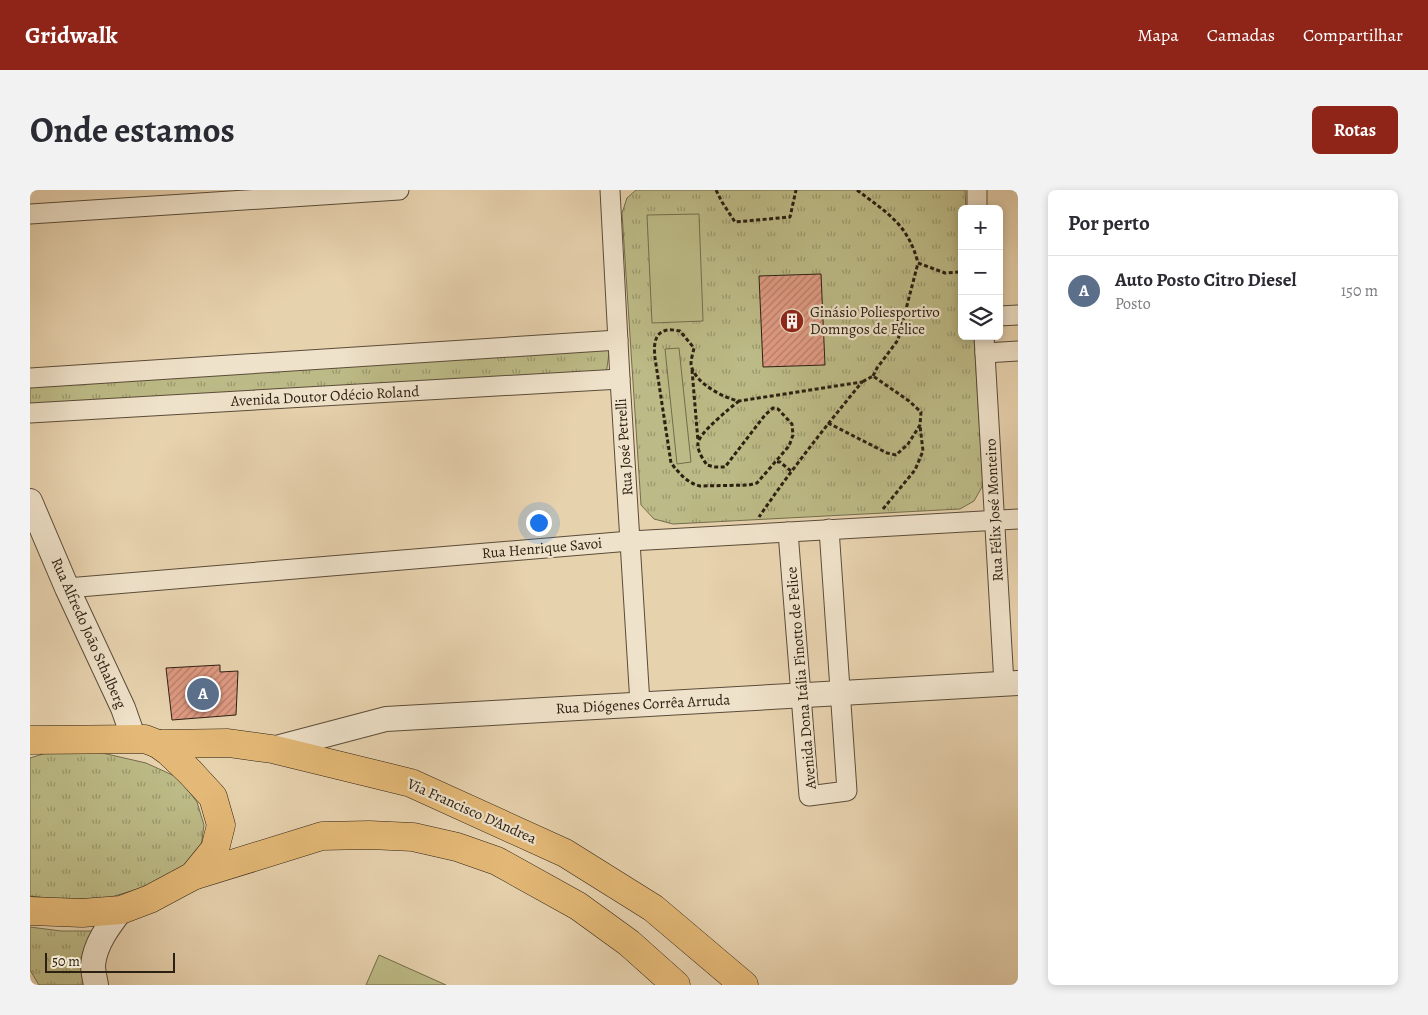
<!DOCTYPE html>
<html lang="pt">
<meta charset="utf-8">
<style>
:root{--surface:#fff;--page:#f2f2f3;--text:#2b2b33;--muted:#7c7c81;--line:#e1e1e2;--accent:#8f2418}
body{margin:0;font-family:Alegreya,serif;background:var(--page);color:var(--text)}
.controls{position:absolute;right:15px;top:15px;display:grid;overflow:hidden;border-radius:8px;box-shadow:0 2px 8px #0003}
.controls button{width:45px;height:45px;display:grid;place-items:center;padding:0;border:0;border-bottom:1px solid var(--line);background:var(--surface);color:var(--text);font:25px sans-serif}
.scale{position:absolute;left:15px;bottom:12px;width:130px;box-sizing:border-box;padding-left:5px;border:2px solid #2c2012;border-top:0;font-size:14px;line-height:18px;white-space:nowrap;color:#2c2012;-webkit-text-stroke:4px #efe2ca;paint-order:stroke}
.you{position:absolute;left:508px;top:332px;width:18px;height:18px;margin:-12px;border:4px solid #fff;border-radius:50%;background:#1a73e8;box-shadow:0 0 0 8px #1a73e833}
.badge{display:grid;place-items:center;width:32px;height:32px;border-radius:50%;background:var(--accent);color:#fff;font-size:16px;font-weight:700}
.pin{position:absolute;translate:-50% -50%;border:2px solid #fff;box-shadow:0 1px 5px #0006}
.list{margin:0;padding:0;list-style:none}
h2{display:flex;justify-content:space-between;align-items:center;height:65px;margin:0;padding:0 20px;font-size:21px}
h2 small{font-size:16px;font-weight:400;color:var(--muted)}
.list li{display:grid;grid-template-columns:32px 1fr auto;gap:15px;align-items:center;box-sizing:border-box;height:70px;padding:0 20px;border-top:1px solid var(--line)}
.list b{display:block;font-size:19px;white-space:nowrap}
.list p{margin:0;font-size:16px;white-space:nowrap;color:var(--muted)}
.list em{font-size:16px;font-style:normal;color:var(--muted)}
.icon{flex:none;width:28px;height:28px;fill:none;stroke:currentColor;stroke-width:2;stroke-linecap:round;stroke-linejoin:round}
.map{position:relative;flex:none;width:988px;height:795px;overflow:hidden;border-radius:8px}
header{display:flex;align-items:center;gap:30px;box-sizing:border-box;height:70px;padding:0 25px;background:var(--accent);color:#fff}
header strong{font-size:24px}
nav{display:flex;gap:28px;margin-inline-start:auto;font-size:18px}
.intro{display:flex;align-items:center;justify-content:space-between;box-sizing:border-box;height:120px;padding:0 30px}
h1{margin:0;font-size:35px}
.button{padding:12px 22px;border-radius:8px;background:var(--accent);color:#fff;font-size:18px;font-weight:700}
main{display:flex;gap:30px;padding:0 30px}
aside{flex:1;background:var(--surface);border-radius:8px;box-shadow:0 2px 8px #0003}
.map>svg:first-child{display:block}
.grass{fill:url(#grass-tufts);stroke:#746d4c}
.pitch{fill:#bcba86;stroke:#746d4c}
.building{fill:url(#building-hatch);stroke:#2c2012}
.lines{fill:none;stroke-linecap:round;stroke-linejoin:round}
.minor-casing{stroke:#5b4c39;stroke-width:21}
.tertiary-casing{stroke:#5b4c39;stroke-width:26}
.trunk-casing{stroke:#2c2012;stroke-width:29}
.path{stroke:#2c2012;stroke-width:3;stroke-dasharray:4 2.5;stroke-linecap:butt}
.minor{stroke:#efe2ca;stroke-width:19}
.tertiary{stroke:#efe2ca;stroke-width:24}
.trunk{stroke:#e4b977;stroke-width:28}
.labels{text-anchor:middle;stroke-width:4.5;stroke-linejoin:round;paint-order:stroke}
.poi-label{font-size:15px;fill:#2c2012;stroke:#efe2ca;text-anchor:start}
.street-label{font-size:15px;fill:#2c2012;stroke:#efe2ca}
</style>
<header>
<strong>Gridwalk</strong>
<nav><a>Mapa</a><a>Camadas</a><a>Compartilhar</a></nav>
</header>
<div class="intro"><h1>Onde estamos</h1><a class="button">Rotas</a></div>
<main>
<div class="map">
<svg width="988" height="795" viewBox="0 0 988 795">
<defs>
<pattern id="grass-tufts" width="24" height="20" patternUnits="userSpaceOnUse" patternTransform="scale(1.25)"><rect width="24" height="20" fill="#bcba86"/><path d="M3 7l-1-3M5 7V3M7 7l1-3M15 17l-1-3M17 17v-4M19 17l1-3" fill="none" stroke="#99976c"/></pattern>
<pattern id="building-hatch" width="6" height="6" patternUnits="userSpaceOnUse" patternTransform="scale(1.25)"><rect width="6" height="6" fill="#df9a82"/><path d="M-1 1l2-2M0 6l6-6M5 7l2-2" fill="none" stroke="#b57d69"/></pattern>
</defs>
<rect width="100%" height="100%" fill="#e7d2ae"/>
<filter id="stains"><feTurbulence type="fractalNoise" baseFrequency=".004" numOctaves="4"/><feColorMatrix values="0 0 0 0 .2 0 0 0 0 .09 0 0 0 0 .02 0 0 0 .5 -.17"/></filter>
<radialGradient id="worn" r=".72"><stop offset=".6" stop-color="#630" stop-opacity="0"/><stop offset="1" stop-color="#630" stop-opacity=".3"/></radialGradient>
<g class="grass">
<polygon points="606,0 935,0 936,19 932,19 932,146 944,146 953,295 944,311 930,319 643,334 624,329 611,315 592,23 597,8"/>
<polygon points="580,156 576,185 0,215 0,195"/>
<polygon points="19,562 68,562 116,573 149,588 167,612 174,635 171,657 154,678 121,695 78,708 32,710 0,706 0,568"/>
<polygon points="0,737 31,741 62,741 54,795 9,795 0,780"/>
</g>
<g class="pitch">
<polygon points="669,24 673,131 622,133 617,25"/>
<polygon points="649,158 661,272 647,274 635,159"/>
<polygon points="349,765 416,795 336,795"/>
</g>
<g class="building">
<polygon points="791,84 795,175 733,177 729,86"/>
<polygon points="190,475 190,482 208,481 206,525 142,530 136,478"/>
</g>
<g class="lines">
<g class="minor-casing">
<g id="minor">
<polyline points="580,0 590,189 610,514"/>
<polyline points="947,0 947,19"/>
<polyline points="0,24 369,0"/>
<polyline points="969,126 988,125"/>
<polyline points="954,146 974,494"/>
<polyline points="955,163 988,161"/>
<polyline points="0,188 588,150"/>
<polyline points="0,223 590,189"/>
<polyline points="758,342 779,606 817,601 799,339"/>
<polyline points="37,398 600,351 988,329"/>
</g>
</g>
<g class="tertiary-casing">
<g id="tertiary">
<polyline points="0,311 37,398 93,518 104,549"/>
<polyline points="242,559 356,529 988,493"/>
<path d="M66,795C65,789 63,782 63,775C65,754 78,737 91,720"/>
</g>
</g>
<g class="trunk-casing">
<g id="trunk">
<polyline points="0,550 115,549 128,554 139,562 160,582 183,607 191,635 185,659 163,686 120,709 91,720 52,723 0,721"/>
<polyline points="128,554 198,553 242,559 381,593 535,663 623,718 714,795"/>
<polyline points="163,686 292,646 339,645 383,647 427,657 467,671 548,716 599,753 646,795"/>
</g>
</g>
<g class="path">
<polyline points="686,0 692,12 705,32 760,27 766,0"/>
<path d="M827,0C857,23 878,34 888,73"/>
<polyline points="662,180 668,251"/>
<polyline points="843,186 847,178 868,150 888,73 915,83 931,82"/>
<path d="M709,211C700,218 669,243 668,253C667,261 673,269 677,275L685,277H695L735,225L743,218L748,219L762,234L763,245L759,256L727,293L719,295L670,296C657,293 649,283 641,273L625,168C624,157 623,143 637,140C641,139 647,141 650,141L664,158C663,163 661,169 661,174C663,192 693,208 709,211L832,192C796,236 761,280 729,327"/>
<polyline points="798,233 857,263 866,265 878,254 890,235 891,222 879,211 843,186 832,192"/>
<polyline points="747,272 750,272 761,281"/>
<polyline points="853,319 885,280 893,261 890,236"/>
</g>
<use href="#minor" class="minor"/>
<use href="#tertiary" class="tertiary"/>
<use href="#trunk" class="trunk"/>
</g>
<defs>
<g id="building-disc" transform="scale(1.25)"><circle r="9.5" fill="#8f2418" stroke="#efe2ca"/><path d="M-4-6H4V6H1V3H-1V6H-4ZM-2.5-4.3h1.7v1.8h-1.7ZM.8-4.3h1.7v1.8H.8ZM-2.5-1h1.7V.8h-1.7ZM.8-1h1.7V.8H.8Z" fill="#fff"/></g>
</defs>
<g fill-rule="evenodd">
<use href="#building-disc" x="762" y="131"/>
</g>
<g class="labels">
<g class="poi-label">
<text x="780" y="127">Ginásio Poliesportivo<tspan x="780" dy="17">Domngos de Felice</tspan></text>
</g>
<g class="street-label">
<text transform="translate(295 206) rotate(-3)" y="5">Avenida Doutor Odécio Roland</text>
<text transform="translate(594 257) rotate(-94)" y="5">Rua José Petrelli</text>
<text transform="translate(964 320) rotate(-93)" y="5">Rua Félix José Monteiro</text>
<text transform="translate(512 358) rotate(-5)" y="5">Rua Henrique Savoi</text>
<text transform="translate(59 443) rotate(66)" y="5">Rua Alfredo João Sthalberg</text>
<text transform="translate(771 488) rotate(-95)" y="5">Avenida Dona Itália Finotto de Felice</text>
<text transform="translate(613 514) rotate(-3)" y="5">Rua Diógenes Corrêa Arruda</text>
<text transform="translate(442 621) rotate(24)" y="5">Via Francisco D'Andrea</text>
</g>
</g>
<rect width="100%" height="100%" filter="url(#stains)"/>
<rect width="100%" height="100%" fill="url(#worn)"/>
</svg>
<div class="controls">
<button>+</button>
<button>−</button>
<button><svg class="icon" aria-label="layers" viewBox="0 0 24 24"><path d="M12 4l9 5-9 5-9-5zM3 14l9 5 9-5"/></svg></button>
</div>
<div class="scale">50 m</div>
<div class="you"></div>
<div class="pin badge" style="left:173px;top:504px;background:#5c6f8a">A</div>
</div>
<aside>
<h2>Por perto<small></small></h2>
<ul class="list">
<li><span class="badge" style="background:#5c6f8a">A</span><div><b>Auto Posto Citro Diesel</b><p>Posto</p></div><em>150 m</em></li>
</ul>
</aside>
</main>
